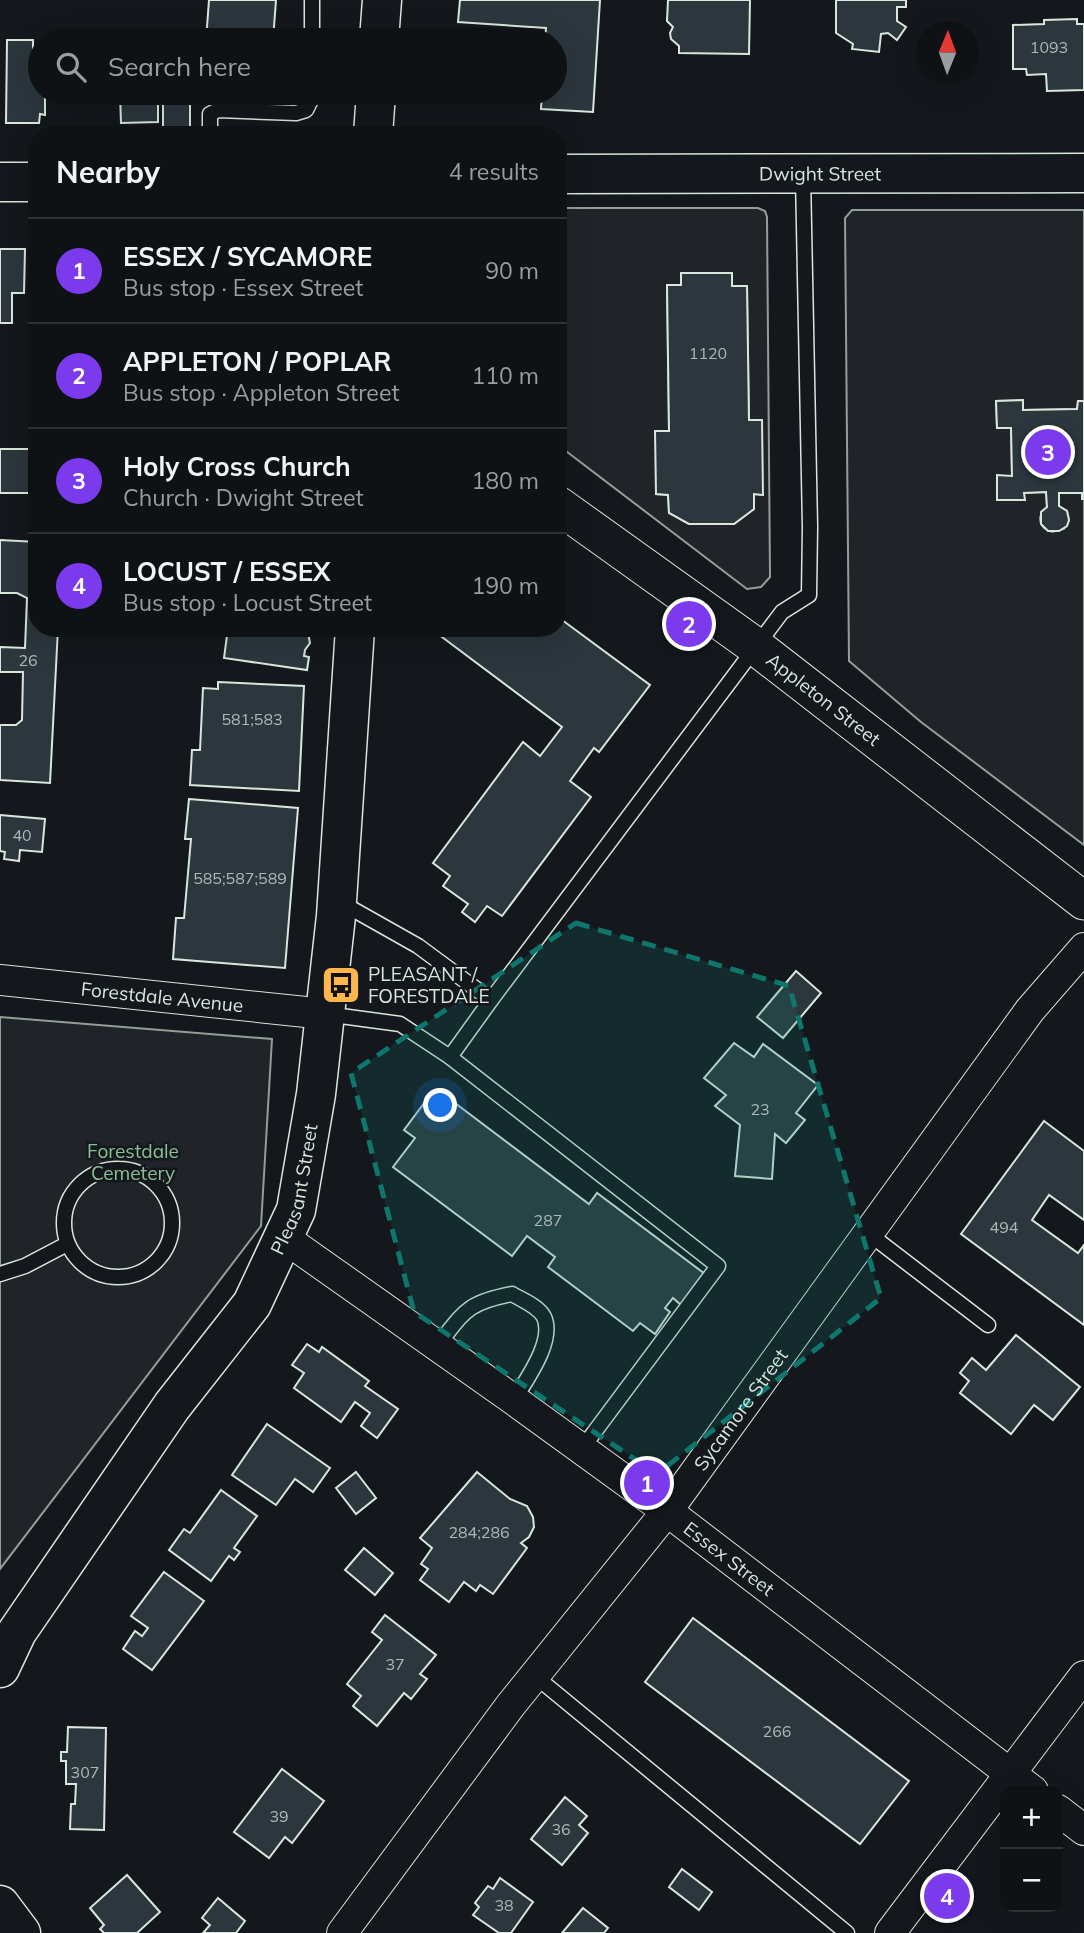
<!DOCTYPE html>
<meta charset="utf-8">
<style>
:root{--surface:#0f1215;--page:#1d2022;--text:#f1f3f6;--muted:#9b9ea0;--line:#2f3234;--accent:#7c3aed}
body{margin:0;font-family:Mulish,sans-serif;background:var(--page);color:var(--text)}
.controls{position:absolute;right:21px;bottom:21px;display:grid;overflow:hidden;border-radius:14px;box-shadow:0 7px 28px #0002}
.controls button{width:63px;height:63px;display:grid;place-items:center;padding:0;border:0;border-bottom:2px solid var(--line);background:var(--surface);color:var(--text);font:35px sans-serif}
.compass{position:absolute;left:916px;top:21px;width:63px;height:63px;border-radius:50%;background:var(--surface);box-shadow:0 7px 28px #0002;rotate:1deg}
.you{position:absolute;left:441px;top:1106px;width:24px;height:24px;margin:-18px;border:5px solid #fff;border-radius:50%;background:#1a73e8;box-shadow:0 0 0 10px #1a73e833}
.badge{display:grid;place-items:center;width:46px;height:46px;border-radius:50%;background:var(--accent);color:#fff;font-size:23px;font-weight:700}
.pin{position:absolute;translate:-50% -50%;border:4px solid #fff;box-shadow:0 2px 7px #0006}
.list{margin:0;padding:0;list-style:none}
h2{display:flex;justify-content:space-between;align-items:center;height:91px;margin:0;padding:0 28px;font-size:30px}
h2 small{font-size:23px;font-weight:400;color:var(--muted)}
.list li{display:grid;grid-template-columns:46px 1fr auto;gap:21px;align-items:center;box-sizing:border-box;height:105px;padding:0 28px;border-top:2px solid var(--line)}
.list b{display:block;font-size:26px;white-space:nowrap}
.list p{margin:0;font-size:23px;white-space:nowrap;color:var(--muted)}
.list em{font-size:23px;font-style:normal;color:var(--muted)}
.icon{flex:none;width:38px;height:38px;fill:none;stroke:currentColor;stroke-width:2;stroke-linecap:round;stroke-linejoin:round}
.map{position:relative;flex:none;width:1084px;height:1933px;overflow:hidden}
.search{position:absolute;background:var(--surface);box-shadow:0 7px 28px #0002;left:28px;top:28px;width:539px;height:77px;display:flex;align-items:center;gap:18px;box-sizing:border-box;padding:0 24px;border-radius:38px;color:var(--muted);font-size:26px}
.panel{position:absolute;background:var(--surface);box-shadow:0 7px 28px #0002;left:28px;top:126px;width:539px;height:511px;border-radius:28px}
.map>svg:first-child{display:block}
.green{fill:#202428;stroke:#939e99;stroke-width:2;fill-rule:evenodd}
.building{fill:#2c363c;stroke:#d8e6dc;stroke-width:2}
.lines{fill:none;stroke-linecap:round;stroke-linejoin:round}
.service-casing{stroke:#d8e6dc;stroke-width:17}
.minor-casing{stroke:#d8e6dc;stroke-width:32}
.tertiary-casing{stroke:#d8e6dc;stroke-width:39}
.secondary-casing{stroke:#d8e6dc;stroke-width:41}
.service{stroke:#14181c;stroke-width:14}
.minor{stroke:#14181c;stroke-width:30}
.tertiary{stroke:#14181c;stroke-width:37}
.secondary{stroke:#14181c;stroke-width:38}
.marked{fill:#0f766e;fill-opacity:0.2;stroke:#0f766e;stroke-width:5;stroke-dasharray:14 9;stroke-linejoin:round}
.labels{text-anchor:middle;stroke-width:5;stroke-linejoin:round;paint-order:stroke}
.number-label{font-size:16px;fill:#adbab4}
.street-label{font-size:19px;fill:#d8e6dc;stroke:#14181c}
.poi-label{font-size:19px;fill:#d8e6dc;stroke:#14181c;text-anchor:start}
.park-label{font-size:19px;fill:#8ac095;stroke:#14181c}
</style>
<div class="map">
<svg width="1084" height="1933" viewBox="0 0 1084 1933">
<rect width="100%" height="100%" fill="#14181c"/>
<g class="green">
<path d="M558,208H758L765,211L767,217L770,577L761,587L747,589L558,445ZM682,273H731L732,286L747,287L749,420H761L762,495L754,494V509L734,524H689L669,513L668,495L656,494L669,431L667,285H681Z"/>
<path d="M852,210H1084V401H1078L1077,409L1023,410V400L996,401L997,428H1011L1012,476H997V500H1024V493L1046,492L1047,507C1040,513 1037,520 1044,528L1052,532L1064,529L1069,520L1067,511L1059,506V493H1082V499H1084V845L921,722L849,661L845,218Z"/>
<polygon points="0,1017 272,1039 261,1226 0,1569"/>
</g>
<g class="building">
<polygon points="209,0 276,0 273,40 206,40"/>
<polygon points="460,0 600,0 593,112 541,109 542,93 555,93 555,40 545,40 546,28 458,22"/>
<polygon points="668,0 750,0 749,54 679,53 679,46 671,39 670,33 673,27 667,21"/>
<polygon points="836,0 906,0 906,7 897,7 897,21 906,27 897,40 888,33 881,34 879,52 852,49 853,44 836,33"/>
<polygon points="1077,19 1077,24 1084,24 1084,90 1047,91 1046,74 1027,75 1026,69 1013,69 1013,25 1044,24 1044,20"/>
<polygon points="7,40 33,40 33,65 40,66 40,93 45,93 45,115 40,114 39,123 6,123"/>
<polygon points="120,93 158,93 158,122 121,123"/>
<rect x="163" y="93" width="27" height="42"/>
<polygon points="0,249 25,249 24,293 12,293 12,323 0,323"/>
<polygon points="681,273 732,273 732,286 747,286 749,420 762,420 763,495 754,494 754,509 734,524 689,524 669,513 668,495 656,494 655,431 669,431 667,285 681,285"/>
<polygon points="1023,400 1023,410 1077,409 1078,401 1084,401 1084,499 1082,499 1082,493 1059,493 1059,506 1067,511 1069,520 1067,526 1059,531 1048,531 1041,524 1041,512 1047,507 1046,492 1024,493 1025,500 997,500 997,475 1012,476 1011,428 997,428 996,401"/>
<polygon points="0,449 37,449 37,518 32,518 32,493 0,493"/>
<polygon points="0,540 37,542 37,628 58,628 50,783 0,780 0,725 16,725 22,720 23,672 0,672 0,647 25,648 27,598 17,593 0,593"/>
<polygon points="558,617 650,685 599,752 594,748 570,781 591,797 502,916 487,906 475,922 462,912 468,904 443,886 450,876 433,863 523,742 540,756 562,727 438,634 442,628 558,628"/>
<polygon points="228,628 307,628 310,643 305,650 304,656 309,657 307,670 224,658"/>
<polygon points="218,682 304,686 299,791 190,785 192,750 200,750 203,688 218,689"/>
<polygon points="189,799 298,808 285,968 173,959 176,918 184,918 191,839 185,839"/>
<polygon points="0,815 45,819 42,852 20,850 19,861 4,859 5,852 0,851"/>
<polygon points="796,971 821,993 783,1038 757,1017"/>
<polygon points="734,1043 754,1057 763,1044 818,1085 796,1113 805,1120 786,1143 775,1134 772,1179 735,1176 740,1125 715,1106 726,1095 704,1078"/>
<polygon points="447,1097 589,1204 597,1193 705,1274 681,1305 673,1298 665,1308 670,1312 655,1334 640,1323 633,1331 548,1267 555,1257 527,1236 512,1256 393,1167 415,1138 404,1130 428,1098 440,1107"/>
<polygon points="1044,1121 1084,1151 1084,1220 1049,1195 1032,1220 1078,1253 1084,1245 1084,1325 961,1234"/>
<polygon points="1016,1335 1080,1387 1053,1420 1034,1405 1011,1434 960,1393 969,1381 960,1373 972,1358 986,1370"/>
<polygon points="307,1344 319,1352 322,1347 369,1381 365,1386 398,1409 377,1438 361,1426 370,1413 355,1402 341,1422 294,1388 304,1373 292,1365"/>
<polygon points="267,1424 330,1468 313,1492 295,1479 276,1505 232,1475"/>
<polygon points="356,1472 376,1498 356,1514 336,1488"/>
<polygon points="477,1472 510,1499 527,1506 533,1517 534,1527 529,1537 521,1543 527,1548 493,1594 480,1585 476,1591 464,1582 449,1602 420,1580 428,1569 421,1564 432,1548 420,1538"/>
<polygon points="221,1490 257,1516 234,1548 240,1552 234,1560 229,1556 211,1581 169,1550 184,1529 190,1533"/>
<polygon points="364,1548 393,1573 375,1595 345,1570"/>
<polygon points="164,1572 204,1601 152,1670 123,1649 135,1631 142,1636 148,1628 131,1616"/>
<polygon points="385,1615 436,1655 420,1674 427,1679 411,1699 404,1693 377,1726 353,1706 361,1696 347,1684 382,1640 372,1632"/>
<polygon points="693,1618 909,1781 860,1844 645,1682"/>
<polygon points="68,1727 106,1728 104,1830 70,1829 71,1804 75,1804 76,1784 66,1784 66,1761 61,1761 61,1752 67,1752"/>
<polygon points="282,1769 324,1801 292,1843 285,1837 269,1858 234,1832"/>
<polygon points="565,1797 587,1816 579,1825 588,1833 562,1865 531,1839"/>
<polygon points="682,1869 712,1892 699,1910 669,1887"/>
<polygon points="127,1875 160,1912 137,1933 104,1933 100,1929 104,1925 90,1908"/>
<polygon points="500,1878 533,1902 511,1933 499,1933 473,1915 479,1907 475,1903 488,1886 493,1889"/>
<polygon points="218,1898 245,1921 236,1933 203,1933 210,1925 202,1918"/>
<polygon points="583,1908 608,1928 604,1933 562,1933"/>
</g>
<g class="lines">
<g class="service-casing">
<g id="service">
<polyline points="312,40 312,0"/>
<polyline points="210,135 210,114 218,110 296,113 306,110 311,100 311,93"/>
<polyline points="491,1000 782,612 809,595 810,527 803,176"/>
<polyline points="326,1014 400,1024 450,1057 491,1000 418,946 340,902"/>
<polyline points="450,1057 718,1266 581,1450"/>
<circle cx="118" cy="1223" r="54"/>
<polyline points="868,1233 988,1325"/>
<polyline points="0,1274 25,1266 67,1244"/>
<path d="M437,1346C465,1311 466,1303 512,1294C522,1300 538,1306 544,1317C555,1341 526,1380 514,1400"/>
<polyline points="535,1676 847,1933"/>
</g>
</g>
<g class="minor-casing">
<g id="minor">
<path id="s1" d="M0,980L325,1014"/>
<path id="s2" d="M283,1237L514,1400L667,1511L1033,1791"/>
<polyline points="1058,1810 1084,1830"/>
<path id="s3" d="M342,1933L510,1706L667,1511L1030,1010L1084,948"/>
<polyline points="890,1933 1084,1676"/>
</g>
</g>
<g class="tertiary-casing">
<g id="tertiary">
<path id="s4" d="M558,505L755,646L1084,901"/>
</g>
</g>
<g class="secondary-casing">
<g id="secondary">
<polyline points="379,40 382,0"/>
<polyline points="373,135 376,93"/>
<path id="s5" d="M558,174L1084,173"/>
<polyline points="0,182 37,182"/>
<path id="s6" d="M0,1668L17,1632L172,1406L252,1304L296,1210L316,1094L336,916L355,628"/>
<polyline points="0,1905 21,1933"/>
</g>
</g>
<use href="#service" class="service"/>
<use href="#minor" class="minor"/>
<use href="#tertiary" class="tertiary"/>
<use href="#secondary" class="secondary"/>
</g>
<path class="marked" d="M576,923L789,986L881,1298L657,1474L414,1312L351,1073Z"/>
<defs>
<g id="bus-square" transform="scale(2.0125)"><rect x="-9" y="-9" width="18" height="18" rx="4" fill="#ffb74d" stroke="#14181c"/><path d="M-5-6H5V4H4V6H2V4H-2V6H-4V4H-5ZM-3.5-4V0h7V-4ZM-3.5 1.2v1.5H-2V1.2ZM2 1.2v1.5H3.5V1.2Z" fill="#111"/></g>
</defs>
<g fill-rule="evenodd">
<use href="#bus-square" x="341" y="985"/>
</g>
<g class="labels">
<g class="number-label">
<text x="1049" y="53">1093</text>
<text x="708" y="359">1120</text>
<text x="28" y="666">26</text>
<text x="252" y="725">581;583</text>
<text x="22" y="841">40</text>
<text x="240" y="884">585;587;589</text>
<text x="760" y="1115">23</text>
<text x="548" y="1226">287</text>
<text x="1004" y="1233">494</text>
<text x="479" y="1538">284;286</text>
<text x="395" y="1670">37</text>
<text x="777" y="1737">266</text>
<text x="85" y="1778">307</text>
<text x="279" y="1822">39</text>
<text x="561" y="1835">36</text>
<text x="504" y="1911">38</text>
</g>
<g class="street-label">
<text dy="7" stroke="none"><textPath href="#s5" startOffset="262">Dwight Street</textPath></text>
<text dy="7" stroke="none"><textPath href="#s4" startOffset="329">Appleton Street</textPath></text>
<text dy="7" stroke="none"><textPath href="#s1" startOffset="163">Forestdale Avenue</textPath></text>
<text dy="7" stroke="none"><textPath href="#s6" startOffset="567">Pleasant Street</textPath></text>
<text dy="7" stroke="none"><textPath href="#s3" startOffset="658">Sycamore Street</textPath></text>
<text dy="7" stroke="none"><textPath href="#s2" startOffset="550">Essex Street</textPath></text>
</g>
<g class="poi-label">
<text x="368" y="981">PLEASANT /<tspan x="368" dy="22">FORESTDALE</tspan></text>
</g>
<g class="park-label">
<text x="133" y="1158">Forestdale<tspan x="133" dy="22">Cemetery</tspan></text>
</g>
</g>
</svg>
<div class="controls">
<button>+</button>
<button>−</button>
</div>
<svg class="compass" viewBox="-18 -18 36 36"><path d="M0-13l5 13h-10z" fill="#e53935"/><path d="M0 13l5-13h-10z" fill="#9b9ea0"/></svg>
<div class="you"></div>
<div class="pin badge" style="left:647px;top:1483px">1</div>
<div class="pin badge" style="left:689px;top:624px">2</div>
<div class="pin badge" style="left:1048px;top:452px">3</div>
<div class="pin badge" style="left:947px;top:1896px">4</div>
<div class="search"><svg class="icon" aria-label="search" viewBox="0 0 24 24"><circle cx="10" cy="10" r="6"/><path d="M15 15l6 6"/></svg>Search here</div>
<section class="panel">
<h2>Nearby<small>4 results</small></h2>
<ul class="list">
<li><span class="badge">1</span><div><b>ESSEX / SYCAMORE</b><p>Bus stop · Essex Street</p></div><em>90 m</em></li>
<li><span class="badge">2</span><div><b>APPLETON / POPLAR</b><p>Bus stop · Appleton Street</p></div><em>110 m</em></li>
<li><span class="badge">3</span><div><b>Holy Cross Church</b><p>Church · Dwight Street</p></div><em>180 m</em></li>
<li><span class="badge">4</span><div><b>LOCUST / ESSEX</b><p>Bus stop · Locust Street</p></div><em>190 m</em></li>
</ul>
</section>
</div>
